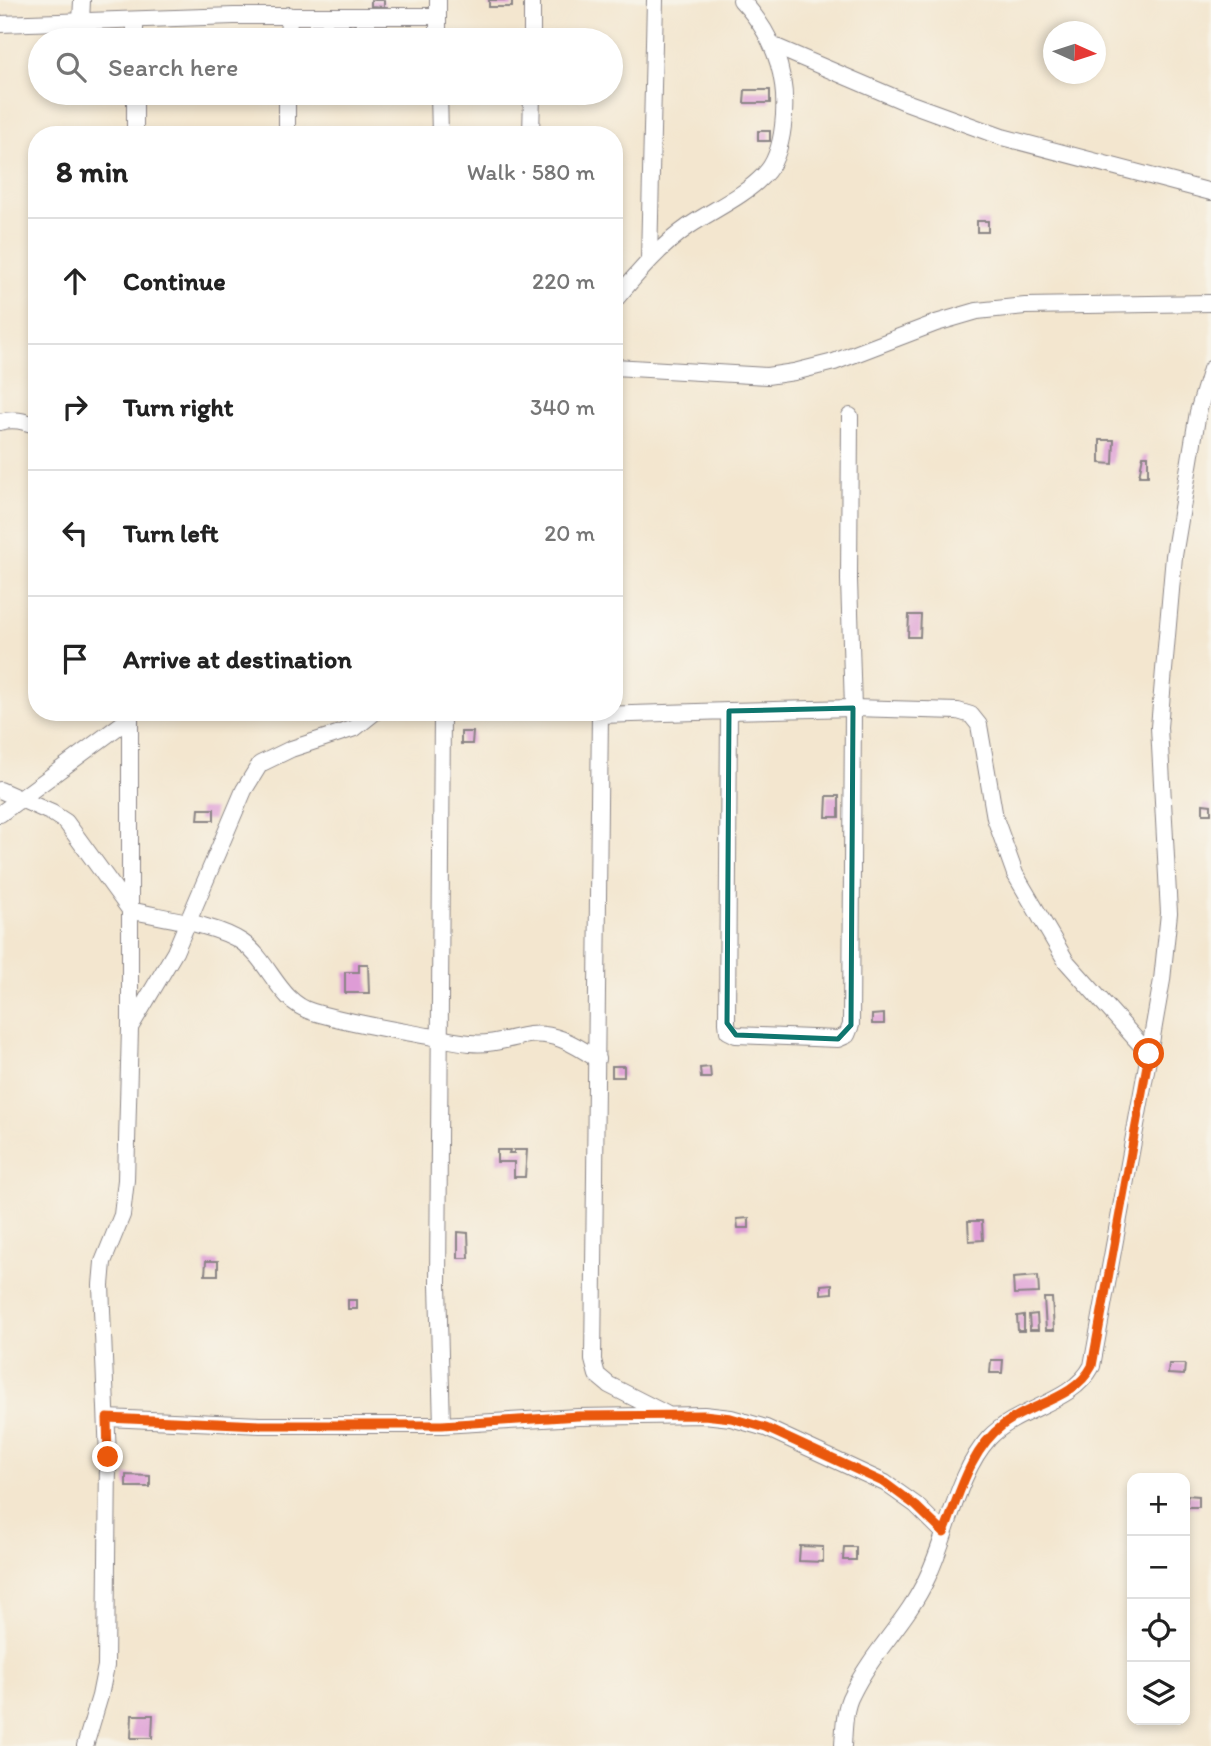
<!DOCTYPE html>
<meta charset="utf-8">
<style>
:root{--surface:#fff;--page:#f6f6f6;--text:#222;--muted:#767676;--line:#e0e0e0}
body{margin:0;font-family:Itim,sans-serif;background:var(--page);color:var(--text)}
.controls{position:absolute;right:21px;bottom:21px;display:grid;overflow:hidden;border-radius:14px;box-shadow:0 4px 10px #0003}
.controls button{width:63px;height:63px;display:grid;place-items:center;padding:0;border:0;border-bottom:2px solid var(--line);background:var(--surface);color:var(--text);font:35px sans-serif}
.compass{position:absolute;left:1043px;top:21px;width:63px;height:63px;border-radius:50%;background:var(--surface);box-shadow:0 4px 10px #0003;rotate:93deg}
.stop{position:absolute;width:21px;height:21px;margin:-16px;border:5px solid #ea580c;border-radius:50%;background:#fff}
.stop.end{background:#ea580c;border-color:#fff;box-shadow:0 2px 7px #0008}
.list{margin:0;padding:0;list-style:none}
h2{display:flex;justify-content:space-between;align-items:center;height:91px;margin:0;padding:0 28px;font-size:30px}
h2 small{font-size:23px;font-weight:400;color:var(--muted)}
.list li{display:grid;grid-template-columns:46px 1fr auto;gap:21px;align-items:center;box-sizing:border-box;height:126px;padding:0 28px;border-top:2px solid var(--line)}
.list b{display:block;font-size:26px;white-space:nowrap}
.list em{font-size:23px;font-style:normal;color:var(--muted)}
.icon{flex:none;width:38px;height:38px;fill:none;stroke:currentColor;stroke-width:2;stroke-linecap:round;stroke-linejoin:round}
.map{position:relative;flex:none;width:1211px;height:1746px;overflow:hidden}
.search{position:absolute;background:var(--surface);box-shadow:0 4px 10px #0003;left:28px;top:28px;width:595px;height:77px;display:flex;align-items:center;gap:18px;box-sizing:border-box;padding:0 24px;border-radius:38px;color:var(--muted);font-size:26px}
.panel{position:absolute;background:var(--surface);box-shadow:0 4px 10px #0003;left:28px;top:126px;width:595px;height:595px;border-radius:28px}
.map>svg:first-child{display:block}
.building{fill:#de9cd6}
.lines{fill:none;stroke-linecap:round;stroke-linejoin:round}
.minor-casing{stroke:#8a8485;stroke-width:18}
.minor{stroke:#fff;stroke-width:16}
.route{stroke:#ea580c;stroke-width:9}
.marked{fill:none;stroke:#0f766e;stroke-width:5;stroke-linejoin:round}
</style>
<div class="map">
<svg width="1211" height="1746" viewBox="0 0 1211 1746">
<rect width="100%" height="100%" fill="#f7f3e8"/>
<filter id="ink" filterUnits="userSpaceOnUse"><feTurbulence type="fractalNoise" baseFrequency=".0143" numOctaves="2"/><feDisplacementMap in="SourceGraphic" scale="14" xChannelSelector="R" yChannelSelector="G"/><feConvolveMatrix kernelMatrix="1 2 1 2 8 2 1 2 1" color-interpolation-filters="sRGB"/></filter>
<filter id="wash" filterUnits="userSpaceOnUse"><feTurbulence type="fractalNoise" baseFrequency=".00686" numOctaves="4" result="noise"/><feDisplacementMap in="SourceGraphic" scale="28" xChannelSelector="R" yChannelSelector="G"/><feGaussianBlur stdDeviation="1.57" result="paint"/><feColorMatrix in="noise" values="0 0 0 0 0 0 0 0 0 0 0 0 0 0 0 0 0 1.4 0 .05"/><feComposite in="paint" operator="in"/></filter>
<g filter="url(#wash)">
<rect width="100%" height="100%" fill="#f3e6cf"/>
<g id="blocks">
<g class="building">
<polygon points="371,0 384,0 384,7 371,6"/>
<rect x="489" y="0" width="23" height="7"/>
<polygon points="745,90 770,90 770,103 744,103"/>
<rect x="758" y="131" width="12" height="10"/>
<rect x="977" y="221" width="11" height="11"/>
<polygon points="1100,440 1114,440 1113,464 1100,463"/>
<polygon points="1143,456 1148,456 1148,476 1139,476"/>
<polygon points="909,615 921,615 920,637 908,637"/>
<polygon points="461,732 473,732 472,744 461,744"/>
<polygon points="827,796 839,796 839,817 826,817"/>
<polygon points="1203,804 1211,805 1211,814 1203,814"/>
<polygon points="199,809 214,809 214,820 198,820"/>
<polygon points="359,964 368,964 369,993 345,993 345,972 359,972"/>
<polygon points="884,1014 884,1024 872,1024 872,1015"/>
<rect x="612" y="1066" width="12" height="11"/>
<polygon points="710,1067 711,1078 701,1078 700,1068"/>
<polygon points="497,1150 510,1150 509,1153 514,1153 514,1150 527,1150 525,1177 514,1177 514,1162 497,1162"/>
<polygon points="749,1218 749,1228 738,1228 737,1219"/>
<polygon points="968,1221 982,1221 983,1240 969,1241"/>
<polygon points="458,1232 468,1233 469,1258 458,1258"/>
<polygon points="206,1261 218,1261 218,1275 205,1275"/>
<polygon points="1038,1276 1039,1293 1014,1294 1013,1278"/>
<polygon points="832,1284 832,1293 821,1294 821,1285"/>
<polygon points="1044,1298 1052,1298 1054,1330 1046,1330"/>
<rect x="348" y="1300" width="9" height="9"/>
<polygon points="1037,1314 1038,1330 1030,1330 1029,1315"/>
<polygon points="1024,1315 1024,1331 1018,1331 1017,1316"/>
<polygon points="991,1360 1003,1360 1002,1373 990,1373"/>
<polygon points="1169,1364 1185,1364 1184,1375 1168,1374"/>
<polygon points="126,1475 150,1476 150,1487 126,1487"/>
<polygon points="1187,1495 1199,1496 1199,1507 1187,1507"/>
<polygon points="800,1546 823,1547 823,1562 799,1561"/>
<polygon points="844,1547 856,1547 856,1560 843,1560"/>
<polygon points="132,1715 153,1715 152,1738 131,1738"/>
</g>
</g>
</g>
<g filter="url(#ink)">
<use href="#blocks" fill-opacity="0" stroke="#8a8485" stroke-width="2"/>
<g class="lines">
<g class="minor-casing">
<g id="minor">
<polyline points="438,0 438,40"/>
<polyline points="135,20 135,40"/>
<polyline points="81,22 82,0"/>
<polyline points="0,24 234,16 438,16"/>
<polyline points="288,40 289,15"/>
<polyline points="532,40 532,0"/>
<polyline points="774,46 903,101 1002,137 1211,192"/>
<polyline points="439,93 440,135"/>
<polyline points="135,135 135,93"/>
<polyline points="287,135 287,93"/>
<polyline points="531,135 532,93"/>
<polyline points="649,260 655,0"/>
<path d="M614,301C637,274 660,246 689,226C714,209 743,197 764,175C776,163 781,143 783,126C789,78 775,36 741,0"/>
<polyline points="614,367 767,376 794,372 834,362 936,323 977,311 1025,306 1211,303"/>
<path d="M0,422C13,418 24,421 37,426"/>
<path d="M729,711L853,708L958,711L971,715L979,725L995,818L1015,874L1066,961L1149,1054L1092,1366C1072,1404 1018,1407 989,1438C957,1473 948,1535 927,1578C908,1620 872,1652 852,1694C844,1708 844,1730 843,1746"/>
<polyline points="600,712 593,1360 597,1375 609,1385 666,1414"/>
<polyline points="600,715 729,711 727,1023 728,1031 736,1035 838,1039 847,1035 851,1025 853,708 849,580 850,416"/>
<path d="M0,790L52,813L66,822L130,910C162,918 216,924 242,942C270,961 278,1002 313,1012C350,1023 389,1029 428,1036C442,1038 456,1042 470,1043C488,1045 505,1040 523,1036C551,1030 573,1043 597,1059"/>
<polyline points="0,814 130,718"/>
<polyline points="131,1026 175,952 244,790 260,764 291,749 355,728 375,712"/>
<polyline points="1149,1054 1162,980 1169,913 1159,727 1174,556 1198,412 1211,369"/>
<polyline points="107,1418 260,1425 442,1425 578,1417 704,1415 731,1418 766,1428 885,1483 916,1505 944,1533"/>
<polyline points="442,1425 438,1285 442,712"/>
<polyline points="85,1746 100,1696 106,1666 108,1457 101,1285 103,1262 122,1215 126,1180 130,1028 130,712"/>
</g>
</g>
<use href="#minor" class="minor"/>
</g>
</g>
<g class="lines" filter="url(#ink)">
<path class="route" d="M108,1457L107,1418L260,1425H442L578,1416L704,1415L731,1418L766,1428L885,1483L916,1506L944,1533C959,1495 970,1450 1003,1425C1031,1403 1075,1399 1092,1366L1149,1054"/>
</g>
<path class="marked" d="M853,708L851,1025L838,1039L736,1035L727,1023L729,711Z"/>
</svg>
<div class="controls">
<button>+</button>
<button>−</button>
<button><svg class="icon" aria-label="locate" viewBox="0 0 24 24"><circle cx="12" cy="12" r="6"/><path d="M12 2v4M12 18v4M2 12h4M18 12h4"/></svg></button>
<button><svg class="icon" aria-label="layers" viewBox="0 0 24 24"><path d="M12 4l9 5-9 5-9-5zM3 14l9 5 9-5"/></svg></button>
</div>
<svg class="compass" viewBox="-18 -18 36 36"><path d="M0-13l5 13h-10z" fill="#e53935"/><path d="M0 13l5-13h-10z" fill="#767676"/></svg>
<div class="stop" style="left:1149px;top:1054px"></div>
<div class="stop end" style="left:108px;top:1457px"></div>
<div class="search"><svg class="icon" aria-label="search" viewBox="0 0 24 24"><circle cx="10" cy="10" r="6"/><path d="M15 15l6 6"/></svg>Search here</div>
<section class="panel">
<h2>8 min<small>Walk · 580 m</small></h2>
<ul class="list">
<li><svg class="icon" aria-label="ahead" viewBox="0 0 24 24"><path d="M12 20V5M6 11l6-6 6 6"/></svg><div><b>Continue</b></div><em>220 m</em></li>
<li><svg class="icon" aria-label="right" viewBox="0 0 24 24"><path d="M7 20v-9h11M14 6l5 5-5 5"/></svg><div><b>Turn right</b></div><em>340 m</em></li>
<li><svg class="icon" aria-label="left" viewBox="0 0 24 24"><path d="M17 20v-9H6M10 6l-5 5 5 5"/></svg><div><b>Turn left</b></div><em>20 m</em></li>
<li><svg class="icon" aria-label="arrive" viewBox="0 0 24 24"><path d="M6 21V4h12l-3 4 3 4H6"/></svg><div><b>Arrive at destination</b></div></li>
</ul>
</section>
</div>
